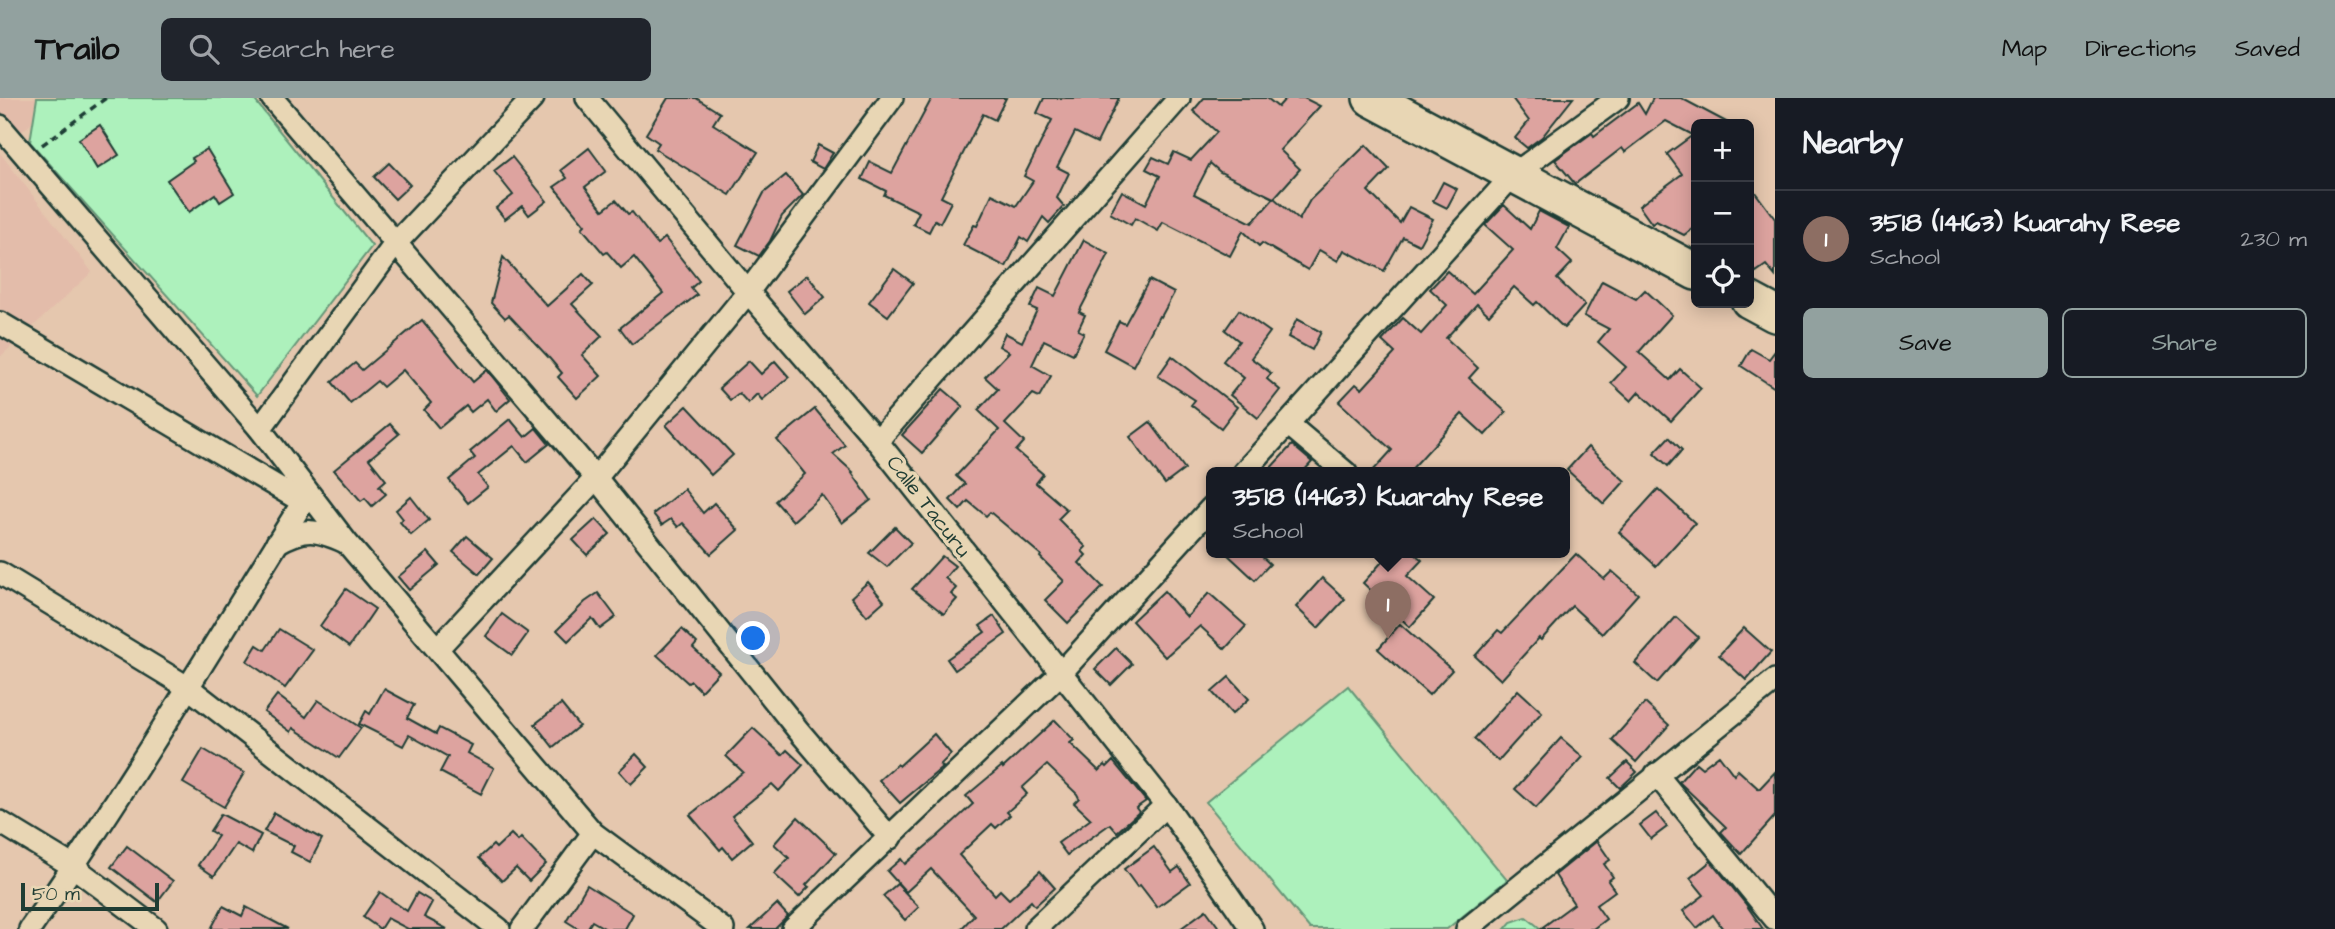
<!DOCTYPE html>
<meta charset="utf-8">
<style>
:root{--surface:#171b24;--page:#20242c;--text:#f1f3f6;--muted:#9ea1a6;--line:#363941;--accent:#92a19f}
body{margin:0;font-family:"Architects Daughter",sans-serif;background:var(--page);color:var(--text)}
.controls{position:absolute;right:21px;top:21px;display:grid;overflow:hidden;border-radius:10px;box-shadow:0 4px 18px #0003}
.controls button{width:63px;height:63px;display:grid;place-items:center;padding:0;border:0;border-bottom:2px solid var(--line);background:var(--surface);color:var(--text);font:35px sans-serif}
.scale{position:absolute;left:21px;bottom:18px;width:138px;box-sizing:border-box;padding-left:7px;border:4px solid #1f3d34;border-top:0;font-size:19px;line-height:24px;white-space:nowrap;color:#1f3d34;-webkit-text-stroke:5px #e8d6b4;paint-order:stroke}
.you{position:absolute;left:754px;top:541px;width:24px;height:24px;margin:-18px;border:5px solid #fff;border-radius:50%;background:#1a73e8;box-shadow:0 0 0 10px #1a73e833}
.badge{display:grid;place-items:center;width:46px;height:46px;border-radius:50%;background:var(--accent);color:#fff;font-size:23px;font-weight:700}
.pin{position:absolute;translate:-50% -58px;filter:drop-shadow(0 2px 4px #0008)}
.pin::after{content:'';position:absolute;top:37px;width:24px;height:21px;background:inherit;clip-path:polygon(0 0,100% 0,50% 100%)}
.popup{position:absolute;left:1206px;top:369px;width:364px;height:91px;box-sizing:border-box;display:grid;place-content:center;border-radius:10px;background:var(--surface);filter:drop-shadow(0 2px 5px #0005);font-size:23px;white-space:nowrap;color:var(--muted)}
.popup b{font-size:26px;color:var(--text)}
.popup::after{content:'';position:absolute;left:50%;top:100%;margin-left:-14px;border:14px solid transparent;border-top-color:var(--surface)}
.list{margin:0;padding:0;list-style:none}
h2{display:flex;justify-content:space-between;align-items:center;height:91px;margin:0;padding:0 28px;font-size:30px}
h2 small{font-size:23px;font-weight:400;color:var(--muted)}
.list li{display:grid;grid-template-columns:46px 1fr auto;gap:21px;align-items:center;box-sizing:border-box;height:98px;padding:0 28px;border-top:2px solid var(--line)}
.list b{display:block;font-size:26px;white-space:nowrap}
.list p{margin:0;font-size:23px;white-space:nowrap;color:var(--muted)}
.list em{font-size:23px;font-style:normal;color:var(--muted)}
.actions{display:flex;gap:14px;padding:21px 28px}
.actions a{flex:1;padding:16px 0;border:2px solid var(--accent);border-radius:10px;text-align:center;font-size:24px;color:var(--accent)}
.actions .main{background:var(--accent);color:#111}
.icon{flex:none;width:38px;height:38px;fill:none;stroke:currentColor;stroke-width:2;stroke-linecap:round;stroke-linejoin:round}
.map{position:relative;flex:none;width:1775px;height:831px;overflow:hidden}
header{display:flex;align-items:center;gap:42px;box-sizing:border-box;height:98px;padding:0 35px;background:var(--accent);color:#111}
header strong{font-size:33px}
nav{display:flex;gap:38px;margin-inline-start:auto;font-size:24px}
.search{width:490px;height:63px;background:var(--page);display:flex;align-items:center;gap:18px;box-sizing:border-box;padding:0 24px;border-radius:10px;color:var(--muted);font-size:26px}
main{display:flex}
aside{flex:1;background:var(--surface)}
.map>svg:first-child{display:block}
.built{fill:#e3bcaa}
.green{fill:#adf1bc;stroke:#669778;stroke-width:2}
.building{fill:#dda39f;stroke:#1f3d34;stroke-width:2;fill-rule:evenodd}
.lines{fill:none;stroke-linecap:round;stroke-linejoin:round}
.minor-casing{stroke:#1f3d34;stroke-width:26}
.primary-casing{stroke:#1f3d34;stroke-width:40}
.path{stroke:#1f3d34;stroke-width:3.5;stroke-dasharray:7 5;stroke-linecap:butt}
.minor{stroke:#e8d6b4;stroke-width:21}
.primary{stroke:#e8d6b4;stroke-width:35}
.labels{text-anchor:middle;stroke-width:7;stroke-linejoin:round;paint-order:stroke}
.street-label{font-size:21px;fill:#1f3d34;stroke:#e8d6b4}
</style>
<header>
<strong>Trailo</strong>
<div class="search"><svg class="icon" aria-label="search" viewBox="0 0 24 24"><circle cx="10" cy="10" r="6"/><path d="M15 15l6 6"/></svg>Search here</div>
<nav><a>Map</a><a>Directions</a><a>Saved</a></nav>
</header>
<main>
<div class="map">
<svg width="1775" height="831" viewBox="0 0 1775 831">
<rect width="100%" height="100%" fill="#e5c7ae"/>
<filter id="ink" filterUnits="userSpaceOnUse"><feTurbulence type="fractalNoise" baseFrequency=".0143" numOctaves="2"/><feDisplacementMap in="SourceGraphic" scale="14" xChannelSelector="R" yChannelSelector="G"/><feConvolveMatrix kernelMatrix="1 2 1 2 8 2 1 2 1" color-interpolation-filters="sRGB"/></filter>
<g filter="url(#ink)">
<g class="built">
<polygon points="0,0 63,0 0,51"/>
<polygon points="0,55 92,174 0,259"/>
</g>
<g class="green">
<polygon points="37,0 253,0 372,148 257,298 30,44"/>
<polygon points="1348,588 1507,782 1447,831 1310,831 1206,704"/>
<polygon points="1526,819 1541,831 1505,831 1511,824"/>
</g>
<g class="building">
<polygon points="668,0 696,0 720,15 713,26 758,54 730,97 655,51 659,45 646,36"/>
<polygon points="932,0 1006,0 995,22 983,16 941,99 951,104 940,125 935,122 929,134 913,126 919,114 884,97 886,93 862,81 870,64 892,75"/>
<polygon points="1044,0 1119,0 1097,45 1075,34 1057,69 1069,75 1057,100 1064,108 1049,125 1043,119 1028,144 1021,139 1006,169 963,147 974,127 977,128 992,96 1016,108 1033,83 1024,78 1052,22 1037,15"/>
<path d="M1204,0H1267L1278,9L1286,0H1304L1320,8L1280,52L1300,71L1274,100L1299,122L1310,102L1366,47L1389,71L1368,93L1400,125L1409,109L1433,121L1419,147L1403,139L1384,173L1344,152L1338,163L1319,152L1308,172L1262,145L1259,148L1243,133L1230,158L1163,124L1158,133L1135,120L1131,127L1110,115L1122,93L1146,106L1160,78L1146,71L1153,59L1168,66L1174,54L1191,62L1217,34L1193,13ZM1210,65L1220,74L1274,100L1252,125L1194,96Z"/>
<polygon points="1512,0 1573,0 1542,39 1527,50 1515,40 1529,23"/>
<polygon points="1653,0 1681,0 1730,26 1696,26 1696,128 1684,137 1656,123 1652,126 1639,108 1682,76 1667,56 1693,37 1666,23 1625,54 1622,50 1575,86 1555,62 1592,35 1594,38 1638,5 1645,16"/>
<polygon points="100,27 119,57 97,71 79,41"/>
<polygon points="818,47 833,55 823,71 810,64"/>
<polygon points="589,50 606,73 585,89 603,112 616,102 628,116 632,114 657,146 665,140 699,183 691,190 697,197 632,246 620,230 663,195 634,159 621,170 607,154 604,156 582,130 585,127 554,89 567,80 561,72"/>
<polygon points="207,51 234,95 220,104 215,96 189,114 167,82 194,63 192,60"/>
<polygon points="512,59 547,103 529,117 522,108 505,121 496,110 513,97 494,73"/>
<polygon points="389,65 410,87 395,101 374,79"/>
<polygon points="786,77 803,97 782,118 770,143 759,158 737,147 764,95"/>
<polygon points="1443,84 1457,91 1447,110 1433,103"/>
<polygon points="1749,86 1775,121 1775,178 1766,167 1756,174 1749,164"/>
<polygon points="1504,107 1530,131 1539,113 1569,129 1557,151 1572,165 1557,181 1585,207 1564,230 1537,204 1534,207 1514,189 1489,217 1477,206 1446,240 1478,270 1469,280 1506,314 1485,337 1462,316 1408,375 1371,375 1392,352 1339,304 1356,286 1362,291 1395,255 1382,243 1403,220 1421,236 1447,207 1430,191 1447,173 1473,196 1513,152 1485,127"/>
<polygon points="1084,142 1109,156 1079,214 1085,217 1078,232 1084,235 1073,256 1044,242 1032,267 1051,278 1039,299 1033,296 1005,326 1024,344 1016,353 1043,376 1036,385 1067,412 1058,421 1086,449 1082,453 1086,457 1079,465 1103,489 1068,525 1045,502 1064,483 1040,459 1041,457 990,414 986,418 968,403 960,412 950,402 965,386 956,378 999,332 978,312 998,291 985,279 1009,254 999,248 1005,235 1022,244 1037,212 1030,209 1039,190 1055,198"/>
<polygon points="503,159 547,208 583,176 593,187 572,206 602,238 582,257 601,278 577,300 558,279 562,275 550,261 509,217 505,220 491,205"/>
<polygon points="894,171 913,185 888,218 869,204"/>
<polygon points="807,177 825,199 805,216 787,193"/>
<polygon points="1149,182 1174,195 1161,219 1159,218 1133,268 1104,252 1119,223 1125,226"/>
<polygon points="1602,183 1636,201 1645,192 1672,217 1639,254 1670,282 1680,271 1701,290 1671,323 1639,294 1631,303 1611,285 1626,269 1598,244 1609,231 1584,218"/>
<polygon points="1239,212 1270,234 1251,260 1271,275 1267,281 1280,292 1258,320 1230,297 1244,280 1223,263 1239,243 1225,232"/>
<polygon points="1297,221 1321,234 1312,252 1288,239"/>
<polygon points="422,222 473,284 487,272 510,301 496,313 487,301 471,314 466,308 439,330 424,312 431,305 403,272 383,289 377,283 350,305 332,284 355,265 362,272"/>
<polygon points="1751,251 1769,261 1775,253 1775,290 1741,268"/>
<polygon points="1172,258 1237,309 1221,330 1191,307 1195,302 1158,278"/>
<polygon points="749,263 761,276 775,263 789,279 762,302 757,296 748,305 739,295 730,302 719,290"/>
<polygon points="943,291 963,308 922,355 902,337"/>
<polygon points="687,308 733,357 711,377 666,327"/>
<polygon points="815,311 845,347 833,356 853,374 852,375 871,402 842,425 822,397 793,423 775,403 805,376 777,342"/>
<polygon points="510,321 525,339 536,330 549,346 527,364 514,348 478,377 488,389 468,405 449,382 475,360 470,354"/>
<polygon points="1150,324 1185,371 1165,386 1130,339"/>
<polygon points="390,326 399,336 369,361 386,382 379,388 386,396 372,408 365,400 361,403 334,372"/>
<polygon points="1669,339 1682,352 1668,368 1654,355"/>
<polygon points="1292,347 1312,364 1302,375 1266,375"/>
<polygon points="1588,349 1625,383 1604,406 1567,372"/>
<polygon points="684,391 703,415 714,405 738,432 711,456 683,425 678,429 671,421 662,427 653,416"/>
<polygon points="1658,391 1695,425 1656,468 1619,434"/>
<polygon points="411,399 429,422 411,437 400,424 403,421 396,412"/>
<polygon points="596,421 610,436 587,457 573,442"/>
<polygon points="895,429 911,445 887,469 869,455"/>
<polygon points="467,438 493,460 479,476 453,454"/>
<polygon points="428,454 439,467 409,492 398,479"/>
<polygon points="1226,455 1258,455 1270,466 1255,482"/>
<polygon points="1390,455 1414,455 1422,462 1407,478 1434,502 1410,529 1363,485"/>
<polygon points="1576,456 1604,481 1612,473 1638,496 1602,536 1572,508 1541,542 1539,540 1501,582 1475,558 1498,532 1502,535"/>
<polygon points="942,458 955,468 945,480 956,490 951,496 957,501 944,516 912,491"/>
<polygon points="1322,480 1345,501 1318,530 1296,509"/>
<polygon points="868,484 884,503 867,518 851,499"/>
<polygon points="346,491 375,511 349,549 320,528"/>
<polygon points="1164,493 1187,519 1209,495 1246,528 1225,551 1200,528 1165,559 1132,523"/>
<polygon points="598,495 616,519 600,531 592,520 568,543 557,532 585,504"/>
<polygon points="502,516 528,535 512,557 486,538"/>
<polygon points="994,518 1006,536 955,572 947,561 985,534 980,528"/>
<polygon points="1676,519 1698,539 1657,585 1635,565"/>
<polygon points="1400,526 1452,572 1429,597 1378,551"/>
<polygon points="1744,530 1771,554 1746,582 1719,557"/>
<polygon points="279,531 313,552 285,590 247,563 257,547 265,552"/>
<polygon points="682,531 697,545 693,550 719,574 701,593 691,583 688,585 657,557"/>
<polygon points="1116,550 1132,566 1111,587 1095,571"/>
<polygon points="1229,579 1249,601 1232,616 1212,594"/>
<polygon points="384,591 414,607 407,620 436,636 439,630 471,647 467,655 494,670 481,696 440,674 448,659 409,637 403,648 359,626 366,613 370,616"/>
<polygon points="1518,592 1542,614 1498,663 1474,641"/>
<polygon points="277,597 306,619 318,602 361,630 339,660 293,630 291,634 264,614"/>
<polygon points="1645,605 1669,627 1636,664 1612,642"/>
<polygon points="561,606 579,628 553,649 535,626"/>
<polygon points="1055,622 1074,642 1070,645 1099,673 1105,667 1107,669 1113,663 1146,703 1136,710 1139,714 1117,734 1110,726 1067,757 1058,745 1091,721 1074,705 1079,700 1077,696 1047,667 1022,690 1027,696 1007,714 1010,717 996,730 992,726 959,757 995,797 1000,792 1009,801 1040,773 1055,790 1035,808 1031,803 1001,831 961,831 974,817 931,771 906,794 887,773 901,761 905,766 938,738 973,706 966,698 1002,668 1003,670"/>
<polygon points="753,630 782,657 787,652 803,667 779,693 772,686 732,718 752,743 732,760 723,749 720,752 690,717 743,674 726,658"/>
<polygon points="934,636 951,656 940,667 943,669 900,705 879,682 897,666 899,668"/>
<polygon points="1561,640 1583,659 1536,710 1515,691"/>
<polygon points="203,651 244,675 224,709 183,685"/>
<polygon points="636,656 648,669 631,686 619,673"/>
<polygon points="1719,657 1734,677 1738,672 1759,691 1775,674 1775,718 1741,756 1721,734 1726,729 1679,684 1696,665 1702,670"/>
<polygon points="1627,664 1637,674 1620,690 1610,680"/>
<polygon points="274,715 322,741 310,764 291,754 294,748 264,733"/>
<polygon points="1656,715 1667,729 1651,741 1640,727"/>
<polygon points="221,716 261,737 252,755 236,746 214,778 198,767 218,738 210,733"/>
<polygon points="798,719 836,755 806,787 809,789 799,799 774,776 789,760 774,746"/>
<polygon points="511,736 518,743 521,740 546,766 529,783 516,770 502,783 479,760 493,747 496,750"/>
<polygon points="1597,743 1610,762 1604,766 1613,779 1608,783 1615,793 1596,807 1606,821 1593,831 1540,831 1574,806 1555,777"/>
<polygon points="127,748 173,783 157,804 111,769"/>
<polygon points="1154,749 1172,774 1179,769 1190,785 1157,809 1140,787 1137,789 1124,771"/>
<polygon points="1711,763 1745,805 1763,831 1723,831 1713,817 1697,830 1683,813 1704,797 1690,780"/>
<polygon points="897,786 919,809 905,822 883,798"/>
<polygon points="587,787 633,816 625,831 606,831 592,823 587,831 579,831 566,823"/>
<polygon points="380,794 407,813 417,795 432,804 424,819 447,831 408,831 387,820 380,831 363,819"/>
<polygon points="777,806 788,818 775,831 750,831"/>
<polygon points="223,808 242,818 246,809 288,831 211,831"/>
<polygon points="1206,812 1220,831 1180,831"/>
</g>
<g class="lines">
<g class="minor-casing">
<g id="minor">
<polyline points="272,0 596,380 798,632 890,740"/>
<polyline points="587,0 748,194 877,343 1166,707 1252,831"/>
<polyline points="0,28 260,331 347,445 593,735 723,831"/>
<polyline points="0,225 303,404"/>
<polyline points="1288,326 1346,375"/>
<polyline points="260,331 395,146 533,0"/>
<polyline points="877,343 1179,0"/>
<polyline points="1243,375 1514,76 1618,0"/>
<path d="M277,445C305,429 316,431 345,444"/>
<polyline points="0,475 189,590 499,831"/>
<polyline points="438,550 596,380 748,194 892,0"/>
<polyline points="1656,676 1775,821"/>
<polyline points="0,724 74,769 156,831"/>
<path d="M30,831C129,690 217,541 308,396"/>
<polyline points="522,831 593,735"/>
<polyline points="793,831 1061,575 1211,410"/>
<polyline points="1035,831 1166,707"/>
<polyline points="1467,831 1775,582"/>
</g>
</g>
<g class="primary-casing">
<g id="primary">
<polyline points="1371,0 1696,174"/>
<polyline points="1749,202 1775,216"/>
</g>
</g>
<polyline class="path" points="42,47 106,0"/>
<use href="#minor" class="minor"/>
<use href="#primary" class="primary"/>
</g>
</g>
<g class="labels">
<g class="street-label">
<text transform="translate(929 408) rotate(52)" y="7">Calle Tacuru</text>
</g>
</g>
</svg>
<div class="controls">
<button>+</button>
<button>−</button>
<button><svg class="icon" aria-label="locate" viewBox="0 0 24 24"><circle cx="12" cy="12" r="6"/><path d="M12 2v4M12 18v4M2 12h4M18 12h4"/></svg></button>
</div>
<div class="scale">50 m</div>
<div class="you"></div>
<div class="pin badge" style="left:1388px;top:541px;background:#8d6e63">1</div>
<div class="popup"><b>3518 (14163) Kuarahy Rese</b>School</div>
</div>
<aside>
<h2>Nearby<small></small></h2>
<ul class="list">
<li><span class="badge" style="background:#8d6e63">1</span><div><b>3518 (14163) Kuarahy Rese</b><p>School</p></div><em>230 m</em></li>
</ul>
<div class="actions"><a class="main">Save</a><a>Share</a></div>
</aside>
</main>
